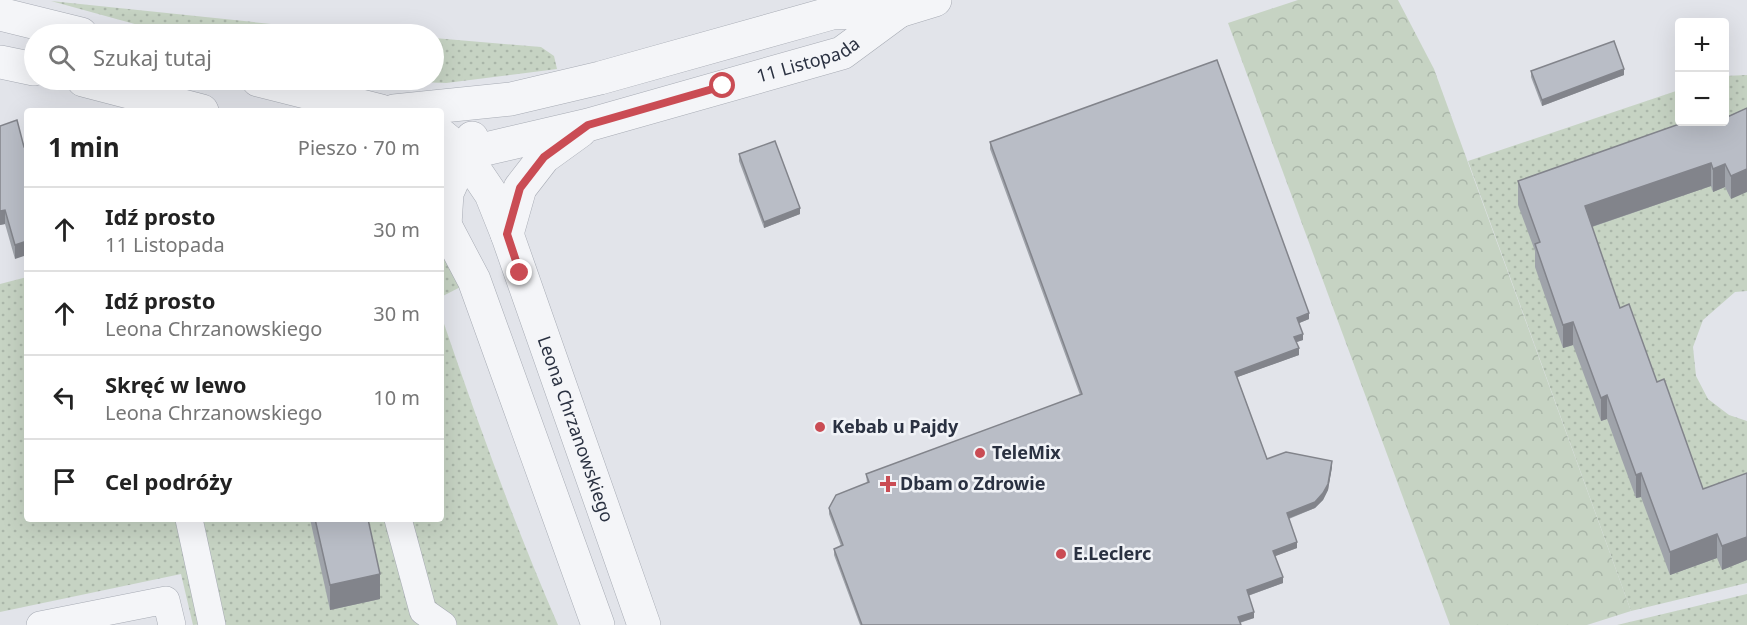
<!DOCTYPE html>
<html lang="pl">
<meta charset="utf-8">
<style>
:root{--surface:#fff;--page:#f2f2f2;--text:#222;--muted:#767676;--line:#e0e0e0}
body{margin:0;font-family:"Noto Sans",sans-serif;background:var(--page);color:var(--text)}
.controls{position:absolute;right:18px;top:18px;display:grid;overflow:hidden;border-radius:6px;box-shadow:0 6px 24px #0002}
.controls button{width:54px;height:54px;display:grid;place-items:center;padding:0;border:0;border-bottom:2px solid var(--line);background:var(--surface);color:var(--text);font:30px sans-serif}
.stop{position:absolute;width:18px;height:18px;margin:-14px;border:4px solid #ca4c54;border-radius:50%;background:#fff}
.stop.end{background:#ca4c54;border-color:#fff;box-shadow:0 2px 6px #0008}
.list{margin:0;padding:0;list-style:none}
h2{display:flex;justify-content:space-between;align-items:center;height:78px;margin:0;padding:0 24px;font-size:26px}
h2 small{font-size:20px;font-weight:400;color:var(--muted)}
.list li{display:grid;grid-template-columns:39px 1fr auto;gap:18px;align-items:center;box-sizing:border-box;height:84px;padding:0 24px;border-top:2px solid var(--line)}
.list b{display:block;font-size:22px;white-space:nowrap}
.list p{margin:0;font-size:20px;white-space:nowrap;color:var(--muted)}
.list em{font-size:20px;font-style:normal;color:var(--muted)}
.icon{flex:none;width:33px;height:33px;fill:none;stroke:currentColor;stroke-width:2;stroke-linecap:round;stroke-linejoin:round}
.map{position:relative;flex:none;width:1747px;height:625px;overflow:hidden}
.search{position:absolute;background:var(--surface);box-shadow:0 6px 24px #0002;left:24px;top:24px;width:420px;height:66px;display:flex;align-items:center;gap:15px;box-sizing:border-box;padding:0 21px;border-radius:33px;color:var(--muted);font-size:22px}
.panel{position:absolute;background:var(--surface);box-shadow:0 6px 24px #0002;left:24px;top:108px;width:420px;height:414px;border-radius:6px}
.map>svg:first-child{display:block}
.grass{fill:url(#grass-dots)}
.forest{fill:url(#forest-crowns)}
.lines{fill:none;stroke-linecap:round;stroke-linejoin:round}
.minor-casing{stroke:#a7abb4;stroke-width:28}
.tertiary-casing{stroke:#a7abb4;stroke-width:34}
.minor{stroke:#f4f5f8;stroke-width:27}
.tertiary{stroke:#f4f5f8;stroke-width:33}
.wall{fill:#9fa3aa}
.shaded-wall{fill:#82848b}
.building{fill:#b9bdc6;stroke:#82848b;stroke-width:1.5}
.route{stroke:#ca4c54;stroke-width:8}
.poi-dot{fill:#ca4c54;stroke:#f1f3f7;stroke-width:2}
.labels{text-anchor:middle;stroke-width:5;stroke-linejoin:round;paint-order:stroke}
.street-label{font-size:18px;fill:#2a3141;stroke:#f1f3f7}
.poi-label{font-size:18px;font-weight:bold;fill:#2a3141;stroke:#f1f3f7;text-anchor:start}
</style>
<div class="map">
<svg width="1747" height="625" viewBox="0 0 1747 625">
<defs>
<pattern id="grass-dots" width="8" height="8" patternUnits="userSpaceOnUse" patternTransform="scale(1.5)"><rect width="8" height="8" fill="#c6d3c3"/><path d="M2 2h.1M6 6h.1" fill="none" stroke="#aab6a9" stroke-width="1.8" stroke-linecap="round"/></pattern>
<pattern id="forest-crowns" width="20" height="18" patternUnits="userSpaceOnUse" patternTransform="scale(1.5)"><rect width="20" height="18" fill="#c6d3c3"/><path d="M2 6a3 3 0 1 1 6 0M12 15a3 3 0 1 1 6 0" fill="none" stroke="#aab6a9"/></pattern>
</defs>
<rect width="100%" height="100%" fill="#e2e4ea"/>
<g class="grass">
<polygon points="51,1 339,31 338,34 171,34"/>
<polygon points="434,38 541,47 554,56 557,69 446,83 358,80 434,80"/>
<polygon points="1747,75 1747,291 1735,292 1703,320 1693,347 1696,376 1708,399 1729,415 1747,421 1747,583 1631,611 1468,161 1679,90 1680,122 1724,122 1725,76"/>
<polygon points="441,221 474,280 441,297"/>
<path d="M27,277V519H441L442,318C478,423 514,524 558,625H212L211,623L193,625L181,574L0,612V284Z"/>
<polygon points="1747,594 1747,625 1617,625"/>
</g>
<polygon class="forest" points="1298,0 1398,0 1434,69 1631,611 1587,625 1450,625 1228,23"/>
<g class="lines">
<g class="minor-casing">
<g id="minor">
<polyline points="189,519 212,625"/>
<polyline points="398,519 423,611 443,625"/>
<polyline points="40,625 166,600 172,625"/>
</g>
</g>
<g class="tertiary-casing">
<g id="tertiary">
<polyline points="0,14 81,34"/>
<polyline points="0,62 34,69"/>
<polyline points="83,80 202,111"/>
<polyline points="258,80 381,111"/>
<polyline points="394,111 511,99 600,78 832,13 899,11 935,0"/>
<path id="s1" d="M441,135L464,154L491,194L507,234L644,625"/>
<path id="s2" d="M443,155L464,154L588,125L842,53L899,11"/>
<polyline points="441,221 445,225 474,280 598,625"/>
<polyline points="445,225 447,193 472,138"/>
<polyline points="507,234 520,188 544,157 580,131"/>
</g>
</g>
<use href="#minor" class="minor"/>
<use href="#tertiary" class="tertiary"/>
</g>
<g class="wall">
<polygon points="1531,71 1624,75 1542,106 1531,77"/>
<polygon points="1747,108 1731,199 1725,187 1713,192 1711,186 1592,227 1620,308 1657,382 1703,489 1747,473 1747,560 1722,570 1717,558 1670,575 1641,497 1636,498 1607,419 1601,421 1573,345 1563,348 1535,267 1535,251 1518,205 1518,181 1708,125"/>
<polygon points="0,126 24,147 15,259 5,224 0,225"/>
<polygon points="990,142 1309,319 1299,323 1303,340 1296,342 1299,355 1237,377 1267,459 1332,467 1328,490 1323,500 1315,508 1289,519 1297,548 1275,556 1283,583 1248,596 1254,618 1240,623 1241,625 860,625 834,555 834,549 841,546 829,514 829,508 867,483 866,474 1080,395 990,149"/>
<polygon points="739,154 800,214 764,228 739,161"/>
<polygon points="310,519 368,519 380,599 330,610"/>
</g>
<g class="shaded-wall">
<polygon points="1624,69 1624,75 1542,106 1542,100"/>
<polygon points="1711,163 1711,186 1585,229 1585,206"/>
<polygon points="1725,164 1725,187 1713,192 1713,169"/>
<polygon points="1747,169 1747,192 1731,199 1731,176"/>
<polygon points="800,208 800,214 764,228 764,222"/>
<polygon points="5,210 5,224 0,225 0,211"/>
<polygon points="27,241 27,255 15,259 15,245"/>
<polygon points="1309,313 1309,319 1297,324 1297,318"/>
<polygon points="1573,322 1573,345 1563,348 1563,325"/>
<polygon points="1303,334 1303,340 1294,343 1294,337"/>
<polygon points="1299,348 1299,355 1235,378 1235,372"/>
<polygon points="1607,395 1607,419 1601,421 1601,398"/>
<polygon points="1332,461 1332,467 1328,490 1323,500 1315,508 1287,519 1287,513"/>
<polygon points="1641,473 1641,497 1636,498 1636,475"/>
<polygon points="1717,534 1717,558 1670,575 1670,552"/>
<polygon points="1747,537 1747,560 1722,570 1722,546"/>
<polygon points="1297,542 1297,548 1273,557 1273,551"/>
<polygon points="380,574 380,599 330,610 330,585"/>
<polygon points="1283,577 1283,583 1247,596 1247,590"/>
<polygon points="1254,612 1254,618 1238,623 1238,617"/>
</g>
<g class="building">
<polygon points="1614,41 1624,69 1542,100 1531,71"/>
<polygon points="1217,60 1309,313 1297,318 1303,334 1294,337 1299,348 1235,372 1267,459 1286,452 1332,461 1328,484 1323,493 1315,502 1287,513 1297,542 1273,551 1283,577 1247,590 1254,612 1238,617 1241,625 862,625 834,549 843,545 829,508 836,495 869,482 866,474 1082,394 990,142"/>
<polygon points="1747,108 1747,169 1731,176 1725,164 1713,169 1711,163 1585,206 1620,308 1629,304 1657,382 1664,379 1703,489 1747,473 1747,537 1722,546 1717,534 1670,552 1641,473 1636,475 1607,395 1601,398 1573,322 1563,325 1535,244 1540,242 1518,181 1685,122 1706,122 1708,125 1715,122 1725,122 1725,118"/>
<polygon points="17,120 24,147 27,147 27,241 15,245 5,210 0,211 0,126"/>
<polygon points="775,141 800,208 764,222 739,154"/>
<polygon points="315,519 368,519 380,574 330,585"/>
</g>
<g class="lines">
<polyline class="route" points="520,273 507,234 520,188 544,157 588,125 723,86"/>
</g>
<g class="poi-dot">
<circle cx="820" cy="427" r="6"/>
<circle cx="980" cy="453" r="6"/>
<path d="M885 475h6v6h6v6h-6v6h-6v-6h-6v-6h6z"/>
<circle cx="1061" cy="554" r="6"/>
</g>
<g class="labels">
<g class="street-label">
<text dy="6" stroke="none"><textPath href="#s2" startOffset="378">11 Listopada</textPath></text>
<text dy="6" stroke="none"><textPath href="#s1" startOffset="328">Leona Chrzanowskiego</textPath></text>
</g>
<g class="poi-label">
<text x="832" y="433">Kebab u Pajdy</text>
<text x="992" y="459">TeleMix</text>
<text x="900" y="490">Dbam o Zdrowie</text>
<text x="1073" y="560">E.Leclerc</text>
</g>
</g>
</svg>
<div class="controls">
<button>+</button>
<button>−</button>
</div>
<div class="stop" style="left:723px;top:86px"></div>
<div class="stop end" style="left:520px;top:273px"></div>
<div class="search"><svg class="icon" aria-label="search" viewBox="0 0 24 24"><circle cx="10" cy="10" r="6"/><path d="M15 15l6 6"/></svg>Szukaj tutaj</div>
<section class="panel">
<h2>1 min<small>Pieszo · 70 m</small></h2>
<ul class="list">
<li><svg class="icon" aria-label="ahead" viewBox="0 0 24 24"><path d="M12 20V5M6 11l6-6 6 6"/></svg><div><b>Idź prosto</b><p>11 Listopada</p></div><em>30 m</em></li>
<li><svg class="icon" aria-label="ahead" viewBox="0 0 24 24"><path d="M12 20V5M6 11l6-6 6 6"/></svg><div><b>Idź prosto</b><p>Leona Chrzanowskiego</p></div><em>30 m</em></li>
<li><svg class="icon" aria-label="left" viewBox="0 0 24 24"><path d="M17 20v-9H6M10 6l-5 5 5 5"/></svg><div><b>Skręć w lewo</b><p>Leona Chrzanowskiego</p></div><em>10 m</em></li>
<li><svg class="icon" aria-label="arrive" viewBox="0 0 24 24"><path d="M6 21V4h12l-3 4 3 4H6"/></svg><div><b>Cel podróży</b></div></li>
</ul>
</section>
</div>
